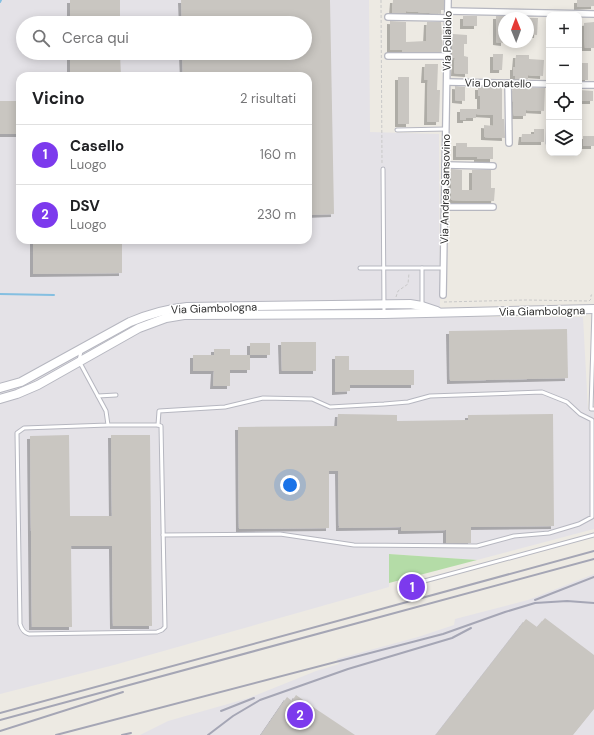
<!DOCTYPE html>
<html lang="it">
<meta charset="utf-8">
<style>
:root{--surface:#fff;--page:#f6f6f6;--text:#202124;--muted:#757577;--line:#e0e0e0;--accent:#7c3aed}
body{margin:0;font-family:"DM Sans",sans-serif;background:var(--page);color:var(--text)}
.controls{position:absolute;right:12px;top:12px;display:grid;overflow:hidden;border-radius:8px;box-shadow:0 2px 10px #0003}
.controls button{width:36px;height:36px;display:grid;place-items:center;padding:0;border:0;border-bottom:1px solid var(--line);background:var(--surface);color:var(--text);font:20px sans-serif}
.compass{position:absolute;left:498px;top:12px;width:36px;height:36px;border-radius:50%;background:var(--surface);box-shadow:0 2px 10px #0003;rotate:359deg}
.you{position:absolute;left:290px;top:485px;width:14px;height:14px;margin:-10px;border:3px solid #fff;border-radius:50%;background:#1a73e8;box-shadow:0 0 0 6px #1a73e833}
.badge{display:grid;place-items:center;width:26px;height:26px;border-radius:50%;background:var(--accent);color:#fff;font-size:13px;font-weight:700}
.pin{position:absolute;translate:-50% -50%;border:2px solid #fff;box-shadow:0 1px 4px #0006}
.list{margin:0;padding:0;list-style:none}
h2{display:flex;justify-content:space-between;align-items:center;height:52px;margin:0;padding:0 16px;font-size:17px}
h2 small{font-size:13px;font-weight:400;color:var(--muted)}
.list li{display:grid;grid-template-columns:26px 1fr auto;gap:12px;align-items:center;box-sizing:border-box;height:60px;padding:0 16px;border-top:1px solid var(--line)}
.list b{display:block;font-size:15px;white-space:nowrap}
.list p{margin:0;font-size:13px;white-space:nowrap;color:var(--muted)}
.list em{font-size:13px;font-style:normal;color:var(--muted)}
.icon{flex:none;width:22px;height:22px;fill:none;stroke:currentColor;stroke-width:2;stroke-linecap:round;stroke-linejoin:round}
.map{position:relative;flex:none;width:594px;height:735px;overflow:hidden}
.search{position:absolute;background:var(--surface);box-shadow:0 2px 10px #0003;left:16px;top:16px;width:296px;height:44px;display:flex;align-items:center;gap:10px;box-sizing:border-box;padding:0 14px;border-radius:22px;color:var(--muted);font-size:15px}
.panel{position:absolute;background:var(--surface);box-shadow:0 2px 10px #0003;left:16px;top:72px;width:296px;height:172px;border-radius:12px}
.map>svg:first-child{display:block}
.industrial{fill:#e4e2e7;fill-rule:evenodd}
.green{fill:#b4dca7}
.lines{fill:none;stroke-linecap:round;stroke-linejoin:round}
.stream{stroke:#84bfe1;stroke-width:2}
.building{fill:#c9c6c1;filter:url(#shadow)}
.lane-casing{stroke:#b6b7c0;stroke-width:5}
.street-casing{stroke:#b6b7c0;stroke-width:8}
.secondary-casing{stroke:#b6b7c0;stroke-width:10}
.path{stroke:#c9c9c9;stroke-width:1;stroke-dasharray:3 2;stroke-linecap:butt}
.lane{stroke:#fff;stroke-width:3}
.street{stroke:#fff;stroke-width:5.5}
.secondary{stroke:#fff;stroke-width:8}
.rail{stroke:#a5a6b5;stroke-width:2}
.labels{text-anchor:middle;stroke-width:3;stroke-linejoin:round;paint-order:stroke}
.street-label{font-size:11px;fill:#2e2e2e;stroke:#fff}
</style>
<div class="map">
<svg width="594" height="735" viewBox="0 0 594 735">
<defs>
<filter id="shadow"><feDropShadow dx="-3" dy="3" stdDeviation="0" flood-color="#0004"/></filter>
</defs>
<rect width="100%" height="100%" fill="#edeae3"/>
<g class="industrial">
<path d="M0,0H369L370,132L439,134L440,317H583L588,410L594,411V529L477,560L390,554L389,587L114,665L0,694ZM23,23H305V53H23ZM20,76H308V240H20Z"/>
<polygon points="594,574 594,735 140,735 168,721 249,698 316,671 339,664 337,659 418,637 454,625 455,619 528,600"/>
</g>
<polygon class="green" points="389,554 477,560 389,583"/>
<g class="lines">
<g class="stream">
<polyline points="0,2 1,0"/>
<polyline points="0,294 54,295"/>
</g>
</g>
<g class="building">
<rect x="70" y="0" width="50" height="23"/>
<polygon points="181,0 330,0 334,214 308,215 308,76 183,76 182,53 305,53 305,23 182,23"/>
<polygon points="393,0 444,0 444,10 441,10 441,14 406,11 406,13 392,13"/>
<polygon points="577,0 594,0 594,6 577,7"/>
<rect x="463" y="16" width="14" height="10"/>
<polygon points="496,16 504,16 504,43 496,42"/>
<polygon points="528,18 538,18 537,35 528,34"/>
<polygon points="390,21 406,22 406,42 426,41 427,22 441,22 443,52 402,52 403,50 390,50"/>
<polygon points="594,22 594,48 585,48 584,23"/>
<polygon points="453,34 467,35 467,44 464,44 464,56 468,57 468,74 454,73 455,58 452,58"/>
<polygon points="70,53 120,53 121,76 70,76"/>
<polygon points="493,54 503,54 502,70 493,70"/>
<polygon points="516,55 529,55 529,59 544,60 543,76 528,75 528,79 515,79 515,76 513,76 513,67 515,67"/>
<rect x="579" y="63" width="9" height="17"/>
<polygon points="425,64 438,64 437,90 440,90 439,122 427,122 428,80 424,80"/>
<rect x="398" y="77" width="11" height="47"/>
<polygon points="455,86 465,87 465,101 455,100"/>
<polygon points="478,87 502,87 502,119 504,119 505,138 484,137 484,125 493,126 493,115 476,114 476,118 466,118 466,120 460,120 460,109 480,109 480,96 478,96"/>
<polygon points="512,88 545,88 544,111 526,110 526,116 514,116"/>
<polygon points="579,90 593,91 593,101 579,101"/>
<rect x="0" y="101" width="20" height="33"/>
<polygon points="534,129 544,129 544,142 521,142 522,134 534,134"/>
<rect x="583" y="136" width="11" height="10"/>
<polygon points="456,143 467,143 467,147 493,147 493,159 477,159 477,157 456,157"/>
<polygon points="451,169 462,170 462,190 472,190 472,170 491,170 491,188 495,188 494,201 451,200"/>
<polygon points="33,240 122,240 122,273 33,274"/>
<polygon points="567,329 568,378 450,381 449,331"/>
<polygon points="281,342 316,342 316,371 282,371"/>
<rect x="250" y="343" width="20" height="12"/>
<polygon points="214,349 230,349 230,355 250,355 250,370 230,370 230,386 213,386 214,371 193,371 193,355 214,355"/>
<polygon points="335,356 349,356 349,370 414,370 414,385 350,385 350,391 335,392"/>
<polygon points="338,414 397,415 397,421 468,420 468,415 553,414 554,526 471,527 471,543 446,543 446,530 401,531 401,527 339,528 338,471 329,471 329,528 239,529 238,427 337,426"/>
<polygon points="69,435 70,516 112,516 111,435 150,435 152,626 113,626 112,546 71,546 72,627 32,627 30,436"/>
<polygon points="415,580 414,583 418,592 410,594 407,582"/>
<polygon points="545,618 594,655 594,709 573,735 436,735 526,619 537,627"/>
<polygon points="296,695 319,711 355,735 261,735 287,697 292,701"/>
</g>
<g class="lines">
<g class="lane-casing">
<g id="lane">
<polyline points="397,130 446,129"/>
<polyline points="548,143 549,103"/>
<polyline points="383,169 384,310"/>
<polyline points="360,268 444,268"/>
<polyline points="422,304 422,268"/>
<polyline points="594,309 591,409 594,409"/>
<path d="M81,351L79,361L106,411L108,425L24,428L17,433L20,624C22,630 24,633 29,634L157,632L162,630L165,627L161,426L158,425H108"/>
<polyline points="98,396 116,395"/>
<polyline points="158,425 159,411 225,407 263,398 312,399 330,407 384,404 408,402 430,396 542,392 567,402 580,414 592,420 592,517 579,524 549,533 514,536 477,546 354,545 280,534 163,535"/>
<polyline points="417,583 594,535"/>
</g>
</g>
<g class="street-casing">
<g id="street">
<polyline points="448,11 594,14"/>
<polyline points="388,17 448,18"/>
<polyline points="388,56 447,56"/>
<polyline points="447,82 549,84"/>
<polyline points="508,83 509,143"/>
<polyline points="579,85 594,85"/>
<polyline points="445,165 493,166"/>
<polyline points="445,207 493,207"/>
<polyline points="443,295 448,0"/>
</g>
</g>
<g class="secondary-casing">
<g id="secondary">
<path d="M0,388L21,382L130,322C149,314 166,309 187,307L410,304L422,306L437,311"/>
<polyline points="0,399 17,394 38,385 139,328 166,318 184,315 384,314 594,309"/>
</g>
</g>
<g class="path">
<polyline points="381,0 382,163"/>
<polyline points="396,297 398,291 408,284 409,273"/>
<polyline points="444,302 525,300 589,301 591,299 591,295 594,295"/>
</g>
<use href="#lane" class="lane"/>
<use href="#street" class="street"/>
<use href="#secondary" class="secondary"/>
<g class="rail">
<polyline points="535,600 594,577"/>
<polyline points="221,711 254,698"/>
<polyline points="0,713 594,551"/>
<polyline points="0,720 594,559"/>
<polyline points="0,731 123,692"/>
<polyline points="56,735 443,634 505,612 535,603 567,601 594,603"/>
<polyline points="122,735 131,733"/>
<polyline points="208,735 233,716 260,700 348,669 452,638 471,628"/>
</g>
</g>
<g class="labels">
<g class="street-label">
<text transform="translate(447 41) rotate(-89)" y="4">Via Pollaiolo</text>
<text transform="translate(498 83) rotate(1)" y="4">Via Donatello</text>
<text transform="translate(445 189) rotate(-89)" y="4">Via Andrea Sansovino</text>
<text transform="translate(214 308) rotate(-2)" y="4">Via Giambologna</text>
<text transform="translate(542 311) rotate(-1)" y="4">Via Giambologna</text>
</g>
</g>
</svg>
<div class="controls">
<button>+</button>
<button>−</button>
<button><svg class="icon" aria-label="locate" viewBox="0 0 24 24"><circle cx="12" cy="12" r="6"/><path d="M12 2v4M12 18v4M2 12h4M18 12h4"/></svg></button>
<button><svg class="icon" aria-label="layers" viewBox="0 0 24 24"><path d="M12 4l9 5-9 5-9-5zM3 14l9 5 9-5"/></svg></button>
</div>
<svg class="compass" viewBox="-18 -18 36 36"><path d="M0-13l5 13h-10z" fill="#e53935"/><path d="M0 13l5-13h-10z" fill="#757577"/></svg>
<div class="you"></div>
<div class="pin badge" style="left:412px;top:587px">1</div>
<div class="pin badge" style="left:300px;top:715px">2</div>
<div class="search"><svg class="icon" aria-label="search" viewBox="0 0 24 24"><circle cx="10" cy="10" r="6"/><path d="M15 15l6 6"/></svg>Cerca qui</div>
<section class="panel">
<h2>Vicino<small>2 risultati</small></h2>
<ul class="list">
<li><span class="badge">1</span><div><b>Casello</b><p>Luogo</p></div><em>160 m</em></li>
<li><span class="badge">2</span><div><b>DSV</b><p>Luogo</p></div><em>230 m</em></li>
</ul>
</section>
</div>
